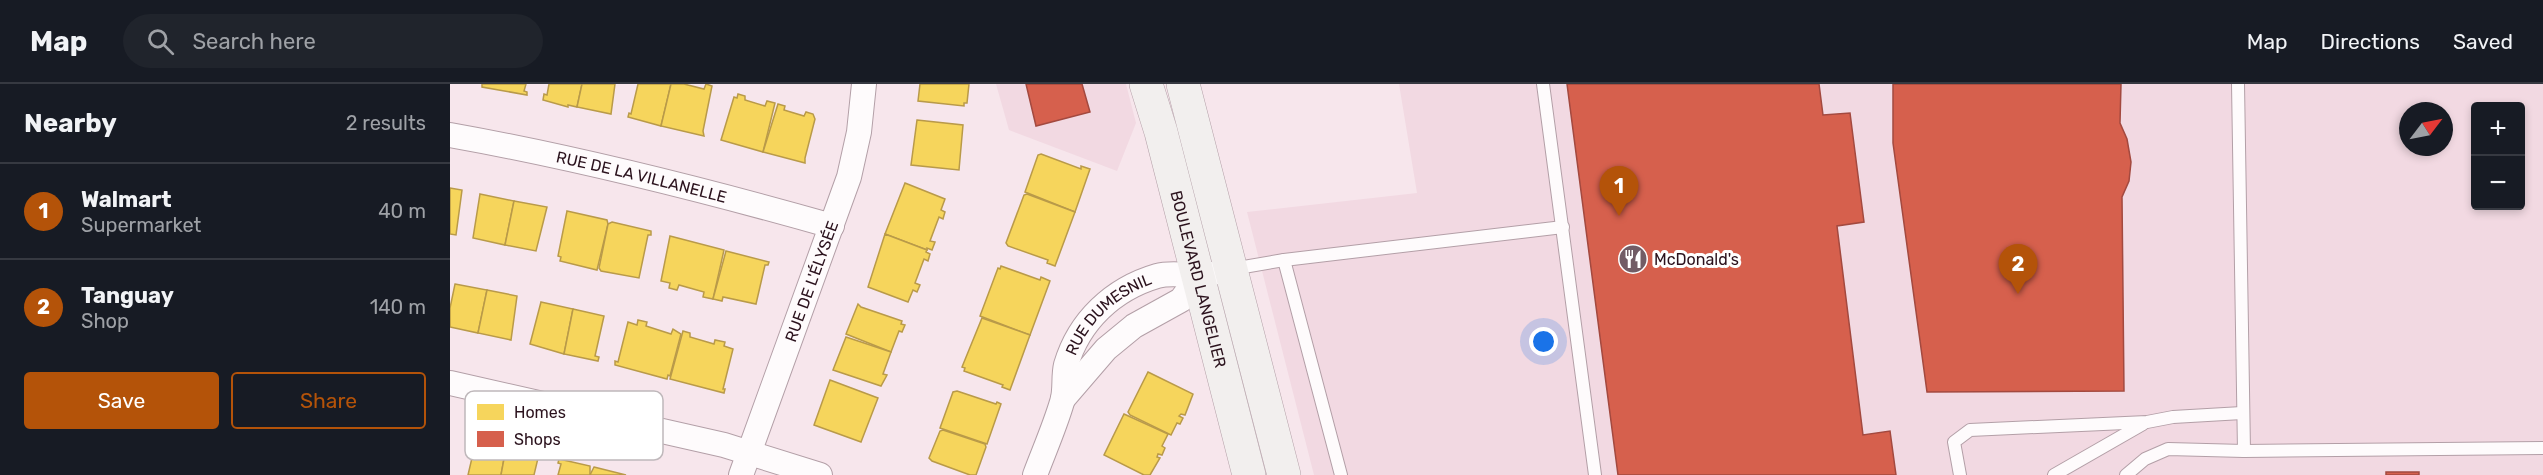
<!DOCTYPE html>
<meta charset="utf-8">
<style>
:root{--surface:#171b24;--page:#20242c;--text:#f1f3f6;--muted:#9ea1a6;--line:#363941;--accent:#b45309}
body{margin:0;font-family:Rubik,sans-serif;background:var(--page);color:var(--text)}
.controls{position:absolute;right:18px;top:18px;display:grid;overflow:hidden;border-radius:6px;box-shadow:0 3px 9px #0003}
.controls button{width:54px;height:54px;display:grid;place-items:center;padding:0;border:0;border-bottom:2px solid var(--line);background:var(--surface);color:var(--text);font:30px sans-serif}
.compass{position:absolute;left:1949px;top:18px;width:54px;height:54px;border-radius:50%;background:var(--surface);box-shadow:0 3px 9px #0003;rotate:58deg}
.you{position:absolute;left:1094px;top:258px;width:21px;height:21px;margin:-15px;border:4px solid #fff;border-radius:50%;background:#1a73e8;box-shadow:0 0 0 9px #1a73e833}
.badge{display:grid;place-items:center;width:39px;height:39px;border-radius:50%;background:var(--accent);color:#fff;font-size:20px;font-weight:700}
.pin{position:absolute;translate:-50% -50px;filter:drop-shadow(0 2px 3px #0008)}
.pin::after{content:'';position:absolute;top:32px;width:21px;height:18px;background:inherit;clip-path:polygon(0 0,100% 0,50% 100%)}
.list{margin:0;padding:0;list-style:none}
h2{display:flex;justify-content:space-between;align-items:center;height:78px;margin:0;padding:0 24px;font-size:26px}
h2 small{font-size:20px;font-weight:400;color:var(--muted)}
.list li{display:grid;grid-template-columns:39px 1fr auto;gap:18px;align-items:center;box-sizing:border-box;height:96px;padding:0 24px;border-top:2px solid var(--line)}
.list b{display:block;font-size:22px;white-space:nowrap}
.list p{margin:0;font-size:20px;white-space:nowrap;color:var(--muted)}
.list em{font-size:20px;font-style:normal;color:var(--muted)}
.actions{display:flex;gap:12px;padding:18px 24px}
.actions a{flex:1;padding:14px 0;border:2px solid var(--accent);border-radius:6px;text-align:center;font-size:21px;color:var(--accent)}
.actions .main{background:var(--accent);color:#fff}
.icon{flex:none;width:33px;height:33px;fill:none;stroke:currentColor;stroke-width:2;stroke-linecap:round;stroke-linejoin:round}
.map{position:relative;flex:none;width:2093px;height:391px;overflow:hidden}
header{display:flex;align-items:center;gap:36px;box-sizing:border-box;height:84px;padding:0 30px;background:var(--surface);border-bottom:2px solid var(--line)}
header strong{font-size:28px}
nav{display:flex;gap:33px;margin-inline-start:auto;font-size:21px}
.search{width:420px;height:54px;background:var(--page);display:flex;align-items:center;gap:15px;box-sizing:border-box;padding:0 21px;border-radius:33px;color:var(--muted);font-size:22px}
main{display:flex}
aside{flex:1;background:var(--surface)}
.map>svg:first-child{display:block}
.built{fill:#f2d9e2;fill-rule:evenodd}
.homes{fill:#f6d55c;stroke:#b99a49;stroke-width:1.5}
.shops{fill:#d6604d;stroke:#a3493f;stroke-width:1.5}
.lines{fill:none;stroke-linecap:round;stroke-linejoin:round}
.lane-casing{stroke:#b39fa7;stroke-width:14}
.street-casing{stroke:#b39fa7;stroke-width:26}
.secondary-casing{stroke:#b39fa7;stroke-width:34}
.lane{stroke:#fefbfc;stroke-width:12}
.street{stroke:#fefbfc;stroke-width:24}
.secondary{stroke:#f2efee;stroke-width:33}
.labels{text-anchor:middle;stroke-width:6;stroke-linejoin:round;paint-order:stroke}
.street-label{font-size:16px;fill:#2b121d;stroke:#fff}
.poi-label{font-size:16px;fill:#2b121d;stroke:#fff;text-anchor:start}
.key{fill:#fff;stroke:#bfb8bb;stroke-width:1.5}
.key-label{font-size:16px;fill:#2b121d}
</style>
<header>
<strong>Map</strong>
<div class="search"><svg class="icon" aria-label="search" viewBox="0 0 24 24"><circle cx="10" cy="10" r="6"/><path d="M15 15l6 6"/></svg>Search here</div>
<nav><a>Map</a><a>Directions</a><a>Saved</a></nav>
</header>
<main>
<aside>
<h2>Nearby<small>2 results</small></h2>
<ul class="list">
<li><span class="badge">1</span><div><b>Walmart</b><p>Supermarket</p></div><em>40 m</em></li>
<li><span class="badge">2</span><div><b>Tanguay</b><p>Shop</p></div><em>140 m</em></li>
</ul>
<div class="actions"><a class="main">Save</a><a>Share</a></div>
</aside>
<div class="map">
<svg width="2093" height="391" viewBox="0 0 2093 391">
<rect width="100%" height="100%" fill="#f7e6ec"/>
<g class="built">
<polygon points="546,0 676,0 686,39 667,87 559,46"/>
<path d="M949,0H2093V391H864L797,128L967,109ZM2026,22H2070V122H2026ZM1958,27H1994V63H1958Z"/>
</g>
<g class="homes">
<polygon points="32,0 76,0 74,7 77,8 77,11 32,3"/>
<polygon points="99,0 132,0 127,23 118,21 118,23 93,16 94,10 97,11"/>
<polygon points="132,0 165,0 161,30 127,23"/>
<polygon points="188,0 221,0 211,42 178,33 179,29 181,30"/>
<polygon points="221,0 234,0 254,5 256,0 262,2 253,47 254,52 211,42"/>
<polygon points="470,0 519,0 517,19 514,19 514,22 468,17"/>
<polygon points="288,10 295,12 295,16 315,22 317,17 325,19 313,68 271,56 284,13 287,14"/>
<polygon points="328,20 335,22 334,26 354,32 356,28 363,30 365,35 355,74 355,79 313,68"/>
<polygon points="467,36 513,41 509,86 461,81"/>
<polygon points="591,70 631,85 631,82 640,85 625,128 575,108 588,71"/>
<polygon points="455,99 495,115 491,126 495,128 493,135 489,133 480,157 485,158 482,166 477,164 477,166 435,150"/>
<polygon points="0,104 12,106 6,151 0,150"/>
<polygon points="30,110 64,117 55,161 23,154"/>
<polygon points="577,110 625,128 605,182 597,179 598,176 558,162 556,159 574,111"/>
<polygon points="64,117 97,123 86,167 55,161"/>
<polygon points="117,127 157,136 158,140 147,186 110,177 111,173 108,172"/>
<polygon points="162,138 201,147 201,151 198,151 189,194 151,187 149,184 158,140"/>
<polygon points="435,150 477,166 476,168 480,170 478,177 474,175 465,199 470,201 467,208 463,206 458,218 418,203"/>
<polygon points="220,152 274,166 263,215 253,213 254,208 229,201 227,206 219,204 220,199 211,197"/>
<polygon points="276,167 319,178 318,181 315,181 306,220 273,213 272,217 263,215"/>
<polygon points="551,182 590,196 591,193 600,197 580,251 530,232 548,184 550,185"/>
<polygon points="5,200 37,206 28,249 0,243 0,224"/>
<polygon points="37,206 67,212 61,256 28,249"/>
<polygon points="91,218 123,225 114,270 80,260"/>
<polygon points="408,220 411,223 452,237 451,240 455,241 452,248 449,247 441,268 396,250"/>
<polygon points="123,225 154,232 145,272 149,273 148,277 114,270"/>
<polygon points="532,234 580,251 560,306 552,303 553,301 514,287 515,284 512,283"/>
<polygon points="188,236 197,238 196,242 221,250 223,245 231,250 220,292 218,291 217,295 165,281 165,277 168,278 178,238 187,241"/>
<polygon points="233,247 240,249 240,253 264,260 265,256 275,258 274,262 283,265 273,305 275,305 274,309 220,295"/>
<polygon points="396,253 441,268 433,290 437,291 431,302 383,286"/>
<polygon points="698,288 743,310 735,331 731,330 729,332 733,334 730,340 727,339 721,351 680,331 678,328"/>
<polygon points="380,296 428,314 411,358 364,341"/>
<polygon points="507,307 546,320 547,318 551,320 537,360 490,344 503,308"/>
<polygon points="674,330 718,350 712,362 715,364 712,371 708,370 707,373 710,374 700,391 694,391 654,371"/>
<polygon points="493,346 535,360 536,363 526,391 520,391 482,377 479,374 490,347"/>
<polygon points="23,357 56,364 51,391 18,391 25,361 23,360"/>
<polygon points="56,364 91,371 90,375 88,374 84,391 51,391"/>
<polygon points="109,375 140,382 140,391 108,391 111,380 108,379"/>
<polygon points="144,383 176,391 140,391"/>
</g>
<g class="shops">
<polygon points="576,0 632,0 640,28 586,42"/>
<polygon points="1117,0 1369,0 1373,31 1400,29 1414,138 1387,142 1413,351 1440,347 1446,391 1168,391"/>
<polygon points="1443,0 1671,0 1670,39 1677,55 1681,78 1679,97 1672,113 1674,307 1477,308 1443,59"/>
<rect x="1936" y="388" width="33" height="3"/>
</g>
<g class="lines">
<g class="lane-casing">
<g id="lane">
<polyline points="1093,0 1145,391"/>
<polyline points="1788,0 1794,367"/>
<polyline points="834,176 891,391"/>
<polyline points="782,185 834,176 1113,143"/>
<polyline points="1510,391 1504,358 1520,346 1697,338 1723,333 1792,329"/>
<polyline points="1604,391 1693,340"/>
<polyline points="1676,391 1695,375 1718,365 1794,367 2093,364"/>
</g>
</g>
<g class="street-casing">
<g id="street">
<path id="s1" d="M0,51C129,74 255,106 382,142"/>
<polyline points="0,299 274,361 370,391"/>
<polyline points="613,315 656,265 684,242 731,216 748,193"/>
<path id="s2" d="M291,391L399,93L409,48L414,0"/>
<path id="s3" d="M585,391C594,367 605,342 612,318C616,306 613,293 616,281C629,237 663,205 707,192C725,187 743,194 761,190"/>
</g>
</g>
<g class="secondary-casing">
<g id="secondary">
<path id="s4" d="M696,0L711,48L799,391"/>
<polyline points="733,0 834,391"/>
</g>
</g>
<use href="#lane" class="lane"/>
<use href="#street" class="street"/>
<use href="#secondary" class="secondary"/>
</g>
<defs>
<g id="restaurant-disc" transform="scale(1.5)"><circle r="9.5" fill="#725c65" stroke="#fff"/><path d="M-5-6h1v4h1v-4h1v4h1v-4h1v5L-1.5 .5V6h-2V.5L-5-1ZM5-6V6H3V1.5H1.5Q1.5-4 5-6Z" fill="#fff"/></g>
</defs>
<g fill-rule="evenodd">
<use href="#restaurant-disc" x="1183" y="175"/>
</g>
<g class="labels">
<g class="street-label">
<text dy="6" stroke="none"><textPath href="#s1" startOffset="196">RUE DE LA VILLANELLE</textPath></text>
<text dy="6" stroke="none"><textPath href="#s4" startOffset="202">BOULEVARD LANGELIER</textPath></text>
<text dy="6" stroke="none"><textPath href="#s2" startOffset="206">RUE DE L'ÉLYSÉE</textPath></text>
<text dy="6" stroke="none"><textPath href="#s3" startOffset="184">RUE DUMESNIL</textPath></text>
</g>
<g class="poi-label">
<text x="1204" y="181">McDonald's</text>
</g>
</g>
<rect x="15" y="307" width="198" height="69" rx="9" class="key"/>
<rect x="27" y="320" width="27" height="16" fill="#f6d55c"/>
<rect x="27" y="347" width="27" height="16" fill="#d6604d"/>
<g class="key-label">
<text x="64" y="334">Homes</text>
<text x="64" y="361">Shops</text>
</g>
</svg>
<div class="controls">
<button>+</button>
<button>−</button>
</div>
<svg class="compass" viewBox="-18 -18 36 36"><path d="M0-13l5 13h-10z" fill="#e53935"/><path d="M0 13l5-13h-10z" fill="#9ea1a6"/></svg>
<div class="you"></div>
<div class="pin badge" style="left:1169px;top:132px">1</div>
<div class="pin badge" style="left:1568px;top:210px">2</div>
</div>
</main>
